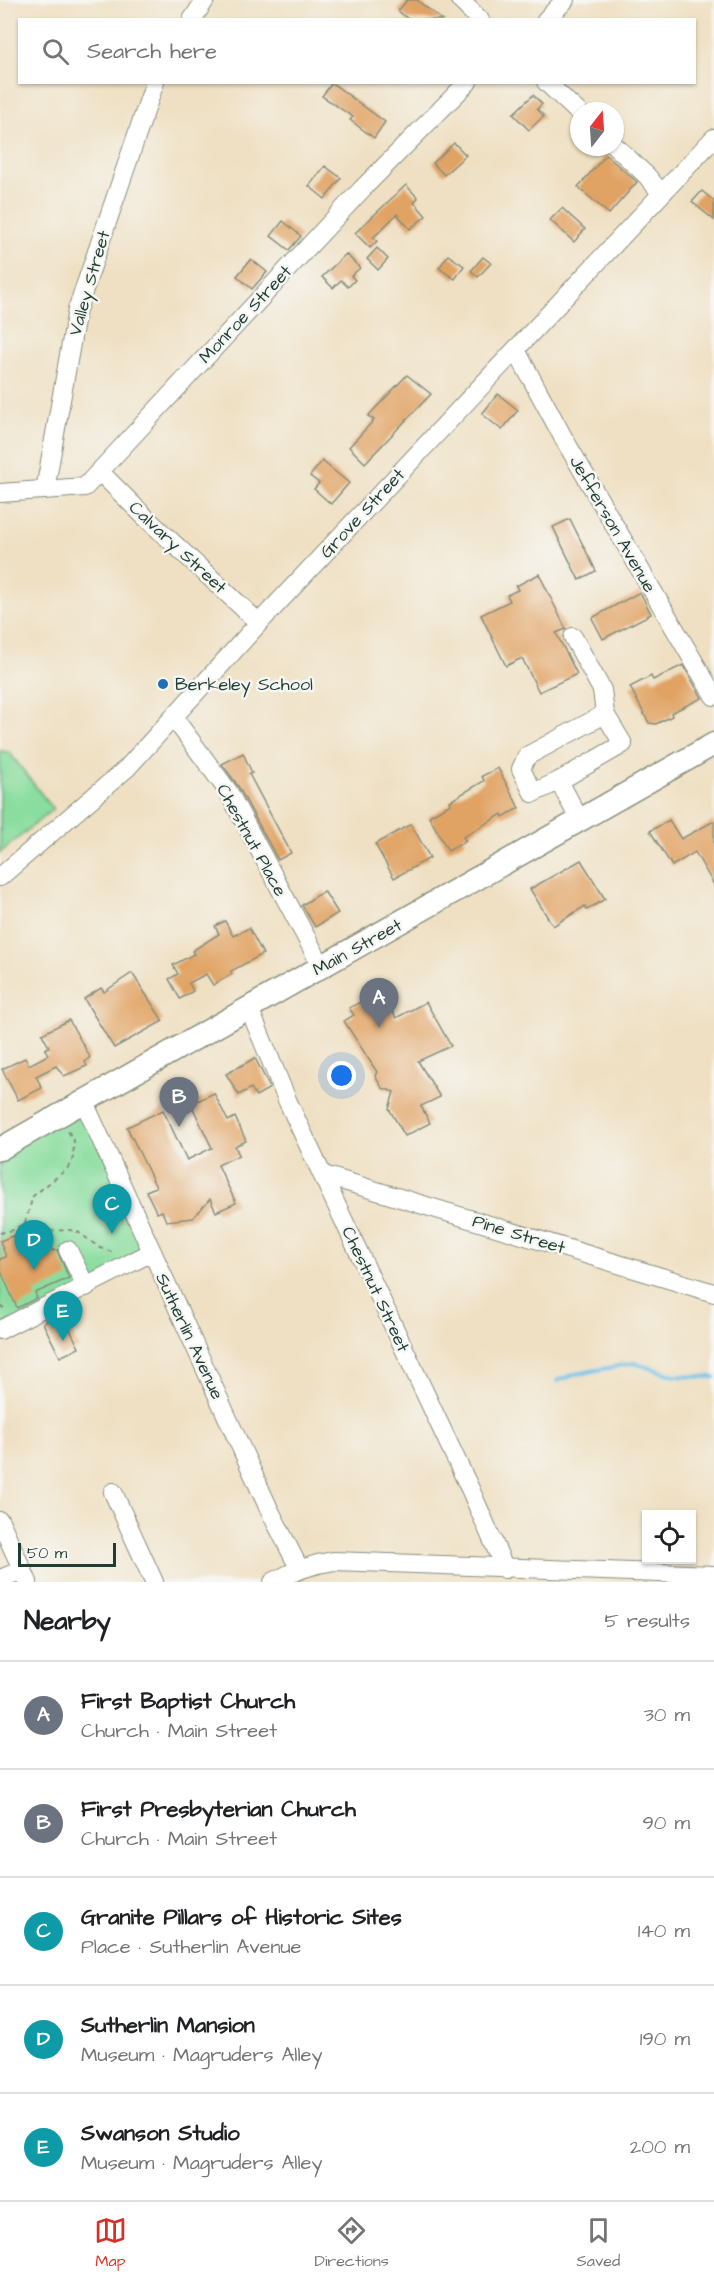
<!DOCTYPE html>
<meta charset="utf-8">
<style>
:root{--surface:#fff;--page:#f6f6f6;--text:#202124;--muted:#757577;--line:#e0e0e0;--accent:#d93025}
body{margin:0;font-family:"Architects Daughter",sans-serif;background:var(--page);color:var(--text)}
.controls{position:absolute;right:18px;bottom:18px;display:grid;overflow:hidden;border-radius:0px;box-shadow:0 2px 4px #0004}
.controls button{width:54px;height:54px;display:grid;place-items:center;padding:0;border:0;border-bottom:2px solid var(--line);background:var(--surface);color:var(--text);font:30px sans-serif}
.compass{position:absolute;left:570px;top:102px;width:54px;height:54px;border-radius:50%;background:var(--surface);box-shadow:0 2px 4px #0004;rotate:17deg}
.scale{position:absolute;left:18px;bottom:15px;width:98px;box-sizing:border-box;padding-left:6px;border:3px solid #1f3d34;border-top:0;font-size:16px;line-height:21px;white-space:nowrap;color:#1f3d34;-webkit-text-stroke:4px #f6f6f2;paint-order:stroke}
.you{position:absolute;left:342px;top:1076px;width:21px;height:21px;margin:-15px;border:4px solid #fff;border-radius:50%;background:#1a73e8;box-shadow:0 0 0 9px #1a73e833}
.badge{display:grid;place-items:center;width:39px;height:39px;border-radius:50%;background:var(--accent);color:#fff;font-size:20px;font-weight:700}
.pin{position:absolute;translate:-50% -50px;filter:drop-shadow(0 2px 3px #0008)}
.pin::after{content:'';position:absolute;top:32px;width:21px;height:18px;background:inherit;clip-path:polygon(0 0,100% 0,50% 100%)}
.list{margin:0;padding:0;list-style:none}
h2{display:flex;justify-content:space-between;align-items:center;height:78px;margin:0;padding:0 24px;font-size:26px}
h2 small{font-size:20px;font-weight:400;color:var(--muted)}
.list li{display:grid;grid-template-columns:39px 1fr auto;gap:18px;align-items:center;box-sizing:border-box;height:108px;padding:0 24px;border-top:2px solid var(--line)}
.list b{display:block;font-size:22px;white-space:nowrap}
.list p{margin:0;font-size:20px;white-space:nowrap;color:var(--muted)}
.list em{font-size:20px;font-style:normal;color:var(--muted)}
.icon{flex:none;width:33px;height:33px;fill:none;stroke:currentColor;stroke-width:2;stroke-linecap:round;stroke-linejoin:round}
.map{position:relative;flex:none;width:714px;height:1582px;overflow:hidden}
.search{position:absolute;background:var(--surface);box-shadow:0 2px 4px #0004;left:18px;right:18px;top:18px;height:66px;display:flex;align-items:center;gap:15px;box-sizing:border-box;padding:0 21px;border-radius:0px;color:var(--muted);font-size:22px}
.sheet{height:618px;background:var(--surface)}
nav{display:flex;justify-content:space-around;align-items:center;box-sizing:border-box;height:84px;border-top:2px solid var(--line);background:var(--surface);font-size:16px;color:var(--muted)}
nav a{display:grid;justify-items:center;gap:3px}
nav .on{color:var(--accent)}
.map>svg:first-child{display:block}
.green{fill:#89dd9e;stroke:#548d69;stroke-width:1.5}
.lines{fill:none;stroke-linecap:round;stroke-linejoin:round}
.stream{stroke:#6ec1ea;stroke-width:4}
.building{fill:#e1a364}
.minor-casing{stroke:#878e7c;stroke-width:20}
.major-casing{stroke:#878e7c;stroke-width:25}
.path{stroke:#878e7c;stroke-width:2;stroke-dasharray:4.5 4.5;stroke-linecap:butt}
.minor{stroke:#fff;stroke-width:18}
.major{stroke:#fff;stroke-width:22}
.poi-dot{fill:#1f6fb2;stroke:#f6f6f2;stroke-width:2}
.labels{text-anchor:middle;stroke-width:5;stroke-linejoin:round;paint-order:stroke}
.street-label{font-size:18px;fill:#1f3d34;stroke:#f6f6f2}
.poi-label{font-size:18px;fill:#1f3d34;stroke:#f6f6f2;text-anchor:start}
</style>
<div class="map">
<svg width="714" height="1582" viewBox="0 0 714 1582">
<rect width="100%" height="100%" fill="#f6f6f2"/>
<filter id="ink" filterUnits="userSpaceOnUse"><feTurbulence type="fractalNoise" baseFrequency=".0167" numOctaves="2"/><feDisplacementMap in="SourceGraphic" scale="12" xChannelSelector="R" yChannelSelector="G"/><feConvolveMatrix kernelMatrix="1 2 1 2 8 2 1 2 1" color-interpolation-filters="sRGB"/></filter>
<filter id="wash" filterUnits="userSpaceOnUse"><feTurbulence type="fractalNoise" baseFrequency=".008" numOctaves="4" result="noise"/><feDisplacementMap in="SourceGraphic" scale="24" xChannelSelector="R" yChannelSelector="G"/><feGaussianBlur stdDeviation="1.35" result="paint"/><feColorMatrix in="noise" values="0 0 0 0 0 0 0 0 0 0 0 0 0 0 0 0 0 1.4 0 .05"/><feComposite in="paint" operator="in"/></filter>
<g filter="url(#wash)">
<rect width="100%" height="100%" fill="#efe0c3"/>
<g class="green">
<polygon points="0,751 9,752 53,809 0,853"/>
<polygon points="84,1102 152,1252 0,1335 0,1149"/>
</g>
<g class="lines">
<polyline class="stream" points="557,1381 576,1374 634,1363 676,1376 714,1377"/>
</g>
<g id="blocks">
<g class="building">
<polygon points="407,0 417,0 442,20 409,20 398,11"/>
<polygon points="332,83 385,122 374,138 350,120 353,117 322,96"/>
<polygon points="533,95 542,104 537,109 544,116 529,130 513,114"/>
<polygon points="454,143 466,155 444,175 433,163"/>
<polygon points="606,155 637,182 609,214 578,187"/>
<polygon points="325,166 341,178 325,199 309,186"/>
<polygon points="406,185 418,198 414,202 426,216 410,229 397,214 373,238 377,241 370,248 355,233"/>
<polygon points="702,191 714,201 714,220 692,202"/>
<polygon points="562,208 585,229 574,242 550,220"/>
<polygon points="283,221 301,236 289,250 271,236"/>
<polygon points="377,248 388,259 378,270 367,259"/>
<polygon points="346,254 360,268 351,276 355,280 348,287 341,280 333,288 322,277"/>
<polygon points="448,255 464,266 455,279 439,268"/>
<polygon points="483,257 491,263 478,277 471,271"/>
<polygon points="251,259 267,272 252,289 237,276"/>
<polygon points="407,375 431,394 365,463 349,447 374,420 368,416"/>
<polygon points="498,394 518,410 502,430 482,414"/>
<polygon points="322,461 349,483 331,504 314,489 319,483 310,476"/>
<polygon points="570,519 596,571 579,580 553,527"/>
<polygon points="539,574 566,629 556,633 577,674 539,692 522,658 506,666 481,615 510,601 507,595 518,590 516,586"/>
<polygon points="640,592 651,614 603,639 592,618"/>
<polygon points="683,665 702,698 671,713 672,716 656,724 649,723 630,687 651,676 653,680"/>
<polygon points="243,753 252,773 249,774 291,853 278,860 238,786 222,764"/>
<polygon points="498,768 519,808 503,817 502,814 463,837 466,841 448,851 429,816 451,804 450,801 484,781 482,776"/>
<polygon points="669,820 681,839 714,821 714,885 695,852 672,866 650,831"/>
<polygon points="411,824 430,858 394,878 375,844"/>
<polygon points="581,860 605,899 587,910 585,906 553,926 530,889"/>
<polygon points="324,891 338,913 315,927 302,905"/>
<polygon points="225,921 233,936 249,928 263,954 231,971 232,974 213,985 206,974 189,983 193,991 180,999 169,979 178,974 173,965 194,954 192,951 219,934 215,926"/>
<polygon points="132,973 163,1021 114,1048 84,999 101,988 104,992"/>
<polygon points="368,998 372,1004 381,999 386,1007 389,1005 396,1018 426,1002 451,1046 418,1061 440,1097 421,1106 430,1123 405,1136 389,1109 394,1092 382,1088 375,1076 377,1072 344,1021 354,1015 349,1008"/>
<polygon points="69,1020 90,1057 85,1062 87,1066 64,1076 56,1066 36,1076 42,1088 18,1100 2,1069 25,1058 29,1065 48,1055 45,1049 49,1047 42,1034"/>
<polygon points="255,1058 270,1088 256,1096 251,1088 239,1095 226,1074"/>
<polygon points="214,1093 228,1121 235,1117 246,1141 235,1146 239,1155 218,1165 236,1203 216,1212 210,1199 193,1218 166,1221 162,1211 157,1213 146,1191 156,1187 127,1127 163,1110 187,1160 212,1148 191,1104"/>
<polygon points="30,1229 33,1235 40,1232 41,1235 46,1234 53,1251 57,1250 69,1278 35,1293 37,1298 17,1308 0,1269 0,1259 6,1257 0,1241"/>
<polygon points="62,1313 79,1348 60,1357 43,1323"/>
</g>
</g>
</g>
<g filter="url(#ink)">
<use href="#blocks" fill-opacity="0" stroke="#878e7c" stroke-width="1.5"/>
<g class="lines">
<g class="minor-casing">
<g id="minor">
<polyline points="460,0 480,20"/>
<polyline points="192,20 205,0"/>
<polyline points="546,20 565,0"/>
<polyline points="546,82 579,113"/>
<polyline points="615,146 647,176 661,193"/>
<polyline points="516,350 564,439 714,696"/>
<polyline points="99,471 143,515 259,623"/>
<polyline points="45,490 77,310 155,82"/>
<polyline points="0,493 85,487 363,188 468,82"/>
<polyline points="573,637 602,690 605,714"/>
<polygon points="605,714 623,744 559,781 533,793 521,769 527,756"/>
<polyline points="174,718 228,791 322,967"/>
<polyline points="559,781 579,819"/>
<polyline points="0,877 127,768 259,623 714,138"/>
<polyline points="249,1008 288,1102 471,1491 505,1569"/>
<polyline points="84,1102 269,1509 299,1568"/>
<polyline points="324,1175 714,1293"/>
<polyline points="68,1250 86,1287"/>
<polyline points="0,1330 152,1252"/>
<polyline points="113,1492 154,1582"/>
<polyline points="0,1521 28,1582"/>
<polyline points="0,1579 22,1570"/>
<path d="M273,1582C293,1571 311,1564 334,1561L714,1575"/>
</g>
</g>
<g class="major-casing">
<polyline id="major" points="0,1149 714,744"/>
</g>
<g class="path">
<polyline points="25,1223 33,1196 67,1169 73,1159 74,1141 68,1131"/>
<polyline points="0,1233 13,1230 25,1223 42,1231 70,1230 78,1232 100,1248 115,1253"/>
<polyline points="0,1306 8,1310"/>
</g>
<use href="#minor" class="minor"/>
<use href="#major" class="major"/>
</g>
</g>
<circle class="poi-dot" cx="163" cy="684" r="6"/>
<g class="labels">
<g class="street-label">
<text transform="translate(89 283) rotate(-74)" y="6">Valley Street</text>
<text transform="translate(245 314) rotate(-47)" y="6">Monroe Street</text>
<text transform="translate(362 513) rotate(-47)" y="6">Grove Street</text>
<text transform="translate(613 524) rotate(60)" y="6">Jefferson Avenue</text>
<text transform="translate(178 547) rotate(43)" y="6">Calvary Street</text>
<text transform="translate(252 840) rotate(61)" y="6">Chestnut Place</text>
<text transform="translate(357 947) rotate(-29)" y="6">Main Street</text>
<text transform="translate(519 1234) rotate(17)" y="6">Pine Street</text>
<text transform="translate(376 1289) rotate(65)" y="6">Chestnut Street</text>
<text transform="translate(190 1336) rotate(65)" y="6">Sutherlin Avenue</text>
</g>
<g class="poi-label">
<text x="175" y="690">Berkeley School</text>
</g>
</g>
</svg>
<div class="controls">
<button><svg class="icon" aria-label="locate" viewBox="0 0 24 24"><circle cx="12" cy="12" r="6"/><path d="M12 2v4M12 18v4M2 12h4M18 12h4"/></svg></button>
</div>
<svg class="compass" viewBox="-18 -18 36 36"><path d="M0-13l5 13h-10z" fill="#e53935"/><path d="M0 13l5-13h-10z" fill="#757577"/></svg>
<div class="scale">50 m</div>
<div class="you"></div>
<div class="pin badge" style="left:379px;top:1028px;background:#6b7280">A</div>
<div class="pin badge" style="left:179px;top:1127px;background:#6b7280">B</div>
<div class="pin badge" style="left:112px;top:1234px;background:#0f9aa8">C</div>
<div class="pin badge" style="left:34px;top:1270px;background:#0f9aa8">D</div>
<div class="pin badge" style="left:63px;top:1341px;background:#0f9aa8">E</div>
<div class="search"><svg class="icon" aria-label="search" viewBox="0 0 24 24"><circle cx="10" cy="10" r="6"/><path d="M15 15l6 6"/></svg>Search here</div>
</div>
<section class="sheet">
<h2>Nearby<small>5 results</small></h2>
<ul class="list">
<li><span class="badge" style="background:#6b7280">A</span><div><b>First Baptist Church</b><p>Church · Main Street</p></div><em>30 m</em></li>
<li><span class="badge" style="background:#6b7280">B</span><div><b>First Presbyterian Church</b><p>Church · Main Street</p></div><em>90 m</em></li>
<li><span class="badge" style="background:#0f9aa8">C</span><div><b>Granite Pillars of Historic Sites</b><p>Place · Sutherlin Avenue</p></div><em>140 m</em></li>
<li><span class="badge" style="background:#0f9aa8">D</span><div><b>Sutherlin Mansion</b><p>Museum · Magruders Alley</p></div><em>190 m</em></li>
<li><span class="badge" style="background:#0f9aa8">E</span><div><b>Swanson Studio</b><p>Museum · Magruders Alley</p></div><em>200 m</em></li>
</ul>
</section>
<nav>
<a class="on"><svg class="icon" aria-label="map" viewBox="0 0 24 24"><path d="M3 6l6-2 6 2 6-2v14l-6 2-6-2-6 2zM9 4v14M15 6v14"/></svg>Map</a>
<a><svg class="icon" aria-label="directions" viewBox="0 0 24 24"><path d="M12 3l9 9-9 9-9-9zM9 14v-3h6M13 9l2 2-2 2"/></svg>Directions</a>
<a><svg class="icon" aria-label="saved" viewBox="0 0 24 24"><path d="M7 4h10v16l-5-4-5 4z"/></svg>Saved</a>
</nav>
